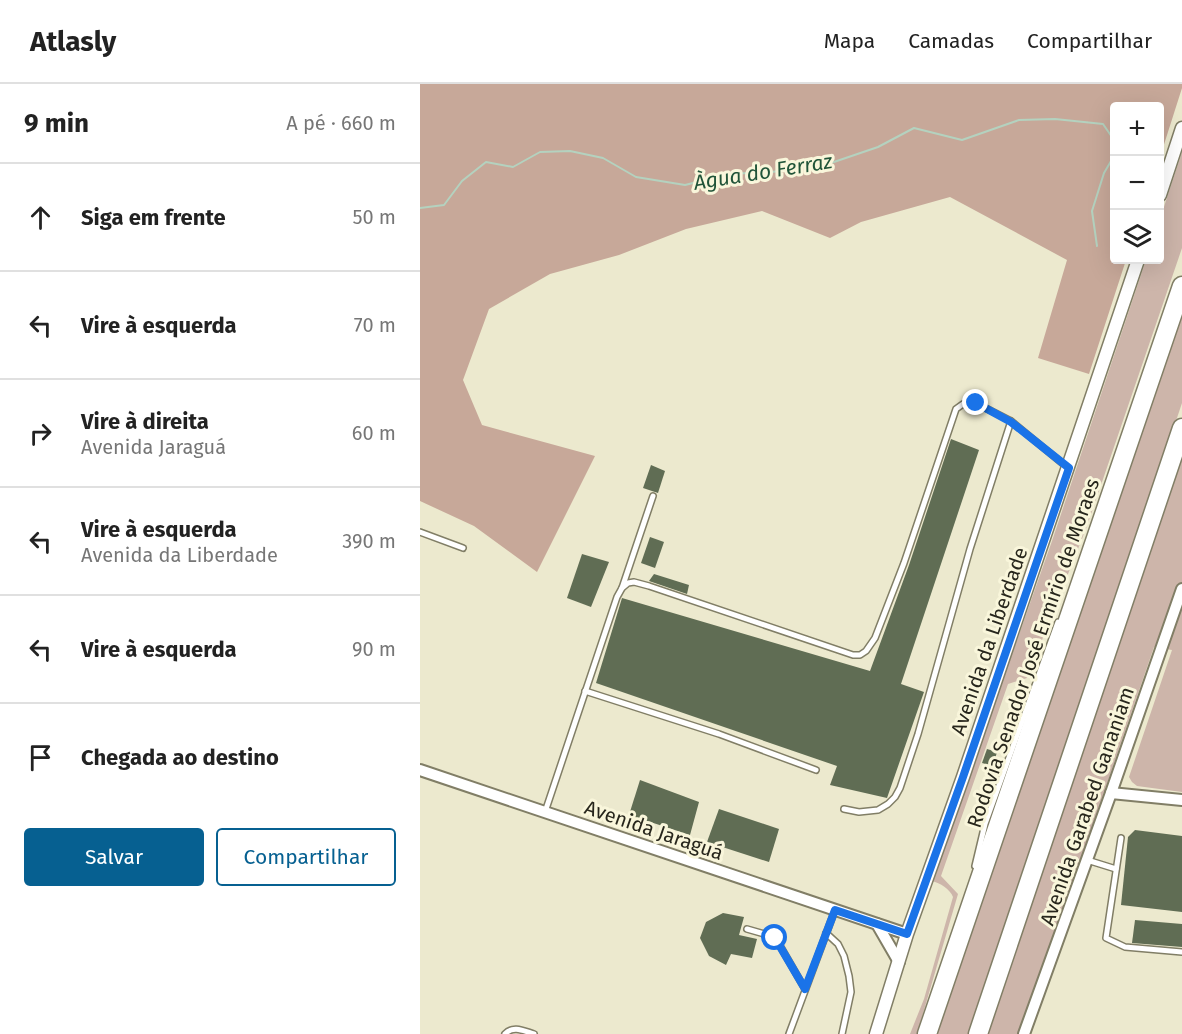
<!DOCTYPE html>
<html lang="pt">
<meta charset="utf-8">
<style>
:root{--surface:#fff;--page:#f6f6f6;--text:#222;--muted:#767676;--line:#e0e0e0;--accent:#066091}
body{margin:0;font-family:"Fira Sans",sans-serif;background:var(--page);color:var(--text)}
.controls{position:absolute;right:18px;top:18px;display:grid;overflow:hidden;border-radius:6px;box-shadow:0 6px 24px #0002}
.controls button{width:54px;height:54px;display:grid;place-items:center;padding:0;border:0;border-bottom:2px solid var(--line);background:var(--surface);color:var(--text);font:30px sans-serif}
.stop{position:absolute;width:18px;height:18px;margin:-14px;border:4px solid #1a73e8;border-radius:50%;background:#fff}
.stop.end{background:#1a73e8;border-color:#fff;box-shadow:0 2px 6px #0008}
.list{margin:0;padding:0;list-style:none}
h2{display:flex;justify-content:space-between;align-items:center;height:78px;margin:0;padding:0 24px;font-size:26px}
h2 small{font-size:20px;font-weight:400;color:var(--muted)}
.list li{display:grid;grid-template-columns:39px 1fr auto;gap:18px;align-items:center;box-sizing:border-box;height:108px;padding:0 24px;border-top:2px solid var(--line)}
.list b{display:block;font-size:22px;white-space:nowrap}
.list p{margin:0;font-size:20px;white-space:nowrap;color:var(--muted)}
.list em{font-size:20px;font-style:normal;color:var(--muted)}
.actions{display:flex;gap:12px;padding:18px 24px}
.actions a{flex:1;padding:14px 0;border:2px solid var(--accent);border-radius:6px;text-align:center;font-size:21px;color:var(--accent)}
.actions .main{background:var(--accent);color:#fff}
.icon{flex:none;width:33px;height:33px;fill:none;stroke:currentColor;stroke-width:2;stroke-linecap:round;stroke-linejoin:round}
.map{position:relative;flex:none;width:762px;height:950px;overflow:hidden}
header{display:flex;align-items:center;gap:36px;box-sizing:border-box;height:84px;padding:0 30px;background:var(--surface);border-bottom:2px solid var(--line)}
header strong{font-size:28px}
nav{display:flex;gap:33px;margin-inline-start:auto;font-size:21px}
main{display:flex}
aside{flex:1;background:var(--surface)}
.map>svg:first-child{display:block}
.green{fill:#cdb5aa}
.forest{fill:#c7a899}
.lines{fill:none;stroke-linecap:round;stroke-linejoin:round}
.stream{stroke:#b4d2bf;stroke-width:2}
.building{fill:#606d54}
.service-casing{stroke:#817e66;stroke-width:8}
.minor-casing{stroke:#817e66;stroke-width:14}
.tertiary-casing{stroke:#817e66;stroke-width:15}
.motorway-casing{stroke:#817e66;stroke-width:21}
.service{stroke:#fff;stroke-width:5}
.minor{stroke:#fff;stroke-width:10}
.tertiary{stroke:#fff;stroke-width:12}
.motorway{stroke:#fff;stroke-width:18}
.route{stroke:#1a73e8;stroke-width:8}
.labels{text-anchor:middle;stroke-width:6;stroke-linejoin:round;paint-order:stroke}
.street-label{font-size:20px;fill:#27261c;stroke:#f9f6db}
.water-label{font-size:21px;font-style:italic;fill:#215439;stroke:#f9f6db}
</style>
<header>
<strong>Atlasly</strong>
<nav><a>Mapa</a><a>Camadas</a><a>Compartilhar</a></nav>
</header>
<main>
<aside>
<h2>9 min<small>A pé · 660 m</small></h2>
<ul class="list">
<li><svg class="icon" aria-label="ahead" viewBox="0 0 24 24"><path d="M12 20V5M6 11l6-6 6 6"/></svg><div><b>Siga em frente</b></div><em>50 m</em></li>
<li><svg class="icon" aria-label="left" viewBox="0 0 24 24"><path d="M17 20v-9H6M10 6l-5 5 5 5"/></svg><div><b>Vire à esquerda</b></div><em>70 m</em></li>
<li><svg class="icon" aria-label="right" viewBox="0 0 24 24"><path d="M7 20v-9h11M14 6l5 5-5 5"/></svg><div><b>Vire à direita</b><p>Avenida Jaraguá</p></div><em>60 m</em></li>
<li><svg class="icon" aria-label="left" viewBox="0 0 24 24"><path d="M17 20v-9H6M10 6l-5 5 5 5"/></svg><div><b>Vire à esquerda</b><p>Avenida da Liberdade</p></div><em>390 m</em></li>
<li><svg class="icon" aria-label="left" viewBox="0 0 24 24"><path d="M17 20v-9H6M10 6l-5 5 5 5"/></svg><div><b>Vire à esquerda</b></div><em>90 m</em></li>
<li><svg class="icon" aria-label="arrive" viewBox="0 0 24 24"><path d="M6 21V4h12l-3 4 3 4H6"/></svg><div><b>Chegada ao destino</b></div></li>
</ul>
<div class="actions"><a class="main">Salvar</a><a>Compartilhar</a></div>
</aside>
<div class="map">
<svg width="762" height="950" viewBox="0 0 762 950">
<rect width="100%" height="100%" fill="#ece9ce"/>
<g class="green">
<path d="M762,68V164L667,442L607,594L588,600L521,792L538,810L497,950H490L504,915L533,813C530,805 520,799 512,797L632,457L726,176H740V135Z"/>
<polygon points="762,216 762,319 550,950 513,950"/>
<polygon points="762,369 762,708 717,702 712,698 709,693 752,566 734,563 601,950 566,950"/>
</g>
<polygon class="forest" points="0,0 762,0 762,4 740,73 740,22 694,22 694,176 706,176 669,290 618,274 647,176 530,113 441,138 410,154 342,127 266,145 199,171 130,190 69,225 43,296 62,341 175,372 117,488 54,442 0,417"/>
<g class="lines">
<g class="stream">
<polyline points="0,124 24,121 42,97 66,78 93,83 120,68 150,67 183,74 216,93 265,101 309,90 352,88 411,79 458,63 494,44 542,56 599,36 635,35 683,40 694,56"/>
<polyline points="677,162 672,127 684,89 694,72"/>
</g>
</g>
<g class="building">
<polygon points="531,355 559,366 481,600 504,608 467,714 410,701 417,682 176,599 202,514 450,587 489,481"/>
<polygon points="231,381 245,387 238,409 223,404"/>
<polygon points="230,453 244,458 235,484 221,479"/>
<polygon points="162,470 189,478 171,523 147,514"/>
<polygon points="234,490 269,501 267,510 229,497"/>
<polygon points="567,665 577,668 573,682 562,679"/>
<polygon points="220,696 279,718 270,751 209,731"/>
<polygon points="299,725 359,745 349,778 287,758"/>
<polygon points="715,746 762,752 762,828 701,821 708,753"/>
<polygon points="303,829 324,833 319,851 337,855 332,874 311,870 306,881 289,872 280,854 286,838"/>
<polygon points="715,836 762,840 762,863 712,859"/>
</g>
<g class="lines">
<g class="service-casing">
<g id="service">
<polyline points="591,337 648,384"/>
<polyline points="0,448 43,464"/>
<polyline points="202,504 233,412"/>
<polyline points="165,607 299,650 396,686"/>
<polyline points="125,728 197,513 202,504 208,499 214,498 229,502 433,571 440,571 446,567 455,554 484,479 536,325 543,320 556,319 591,337 550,465 498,650 480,704 475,713 468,720 458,726 439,728 424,725"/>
<polyline points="701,754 686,854 705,863 762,868"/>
<polyline points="667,776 696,785"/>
<polyline points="555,782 565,740 638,538"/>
<polyline points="327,845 355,853 385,905"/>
<polyline points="406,849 418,860 424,872 429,892 431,908 422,950"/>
<path d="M85,950C93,941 104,947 114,950"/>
<polyline points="369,950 415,826"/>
</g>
</g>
<g class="minor-casing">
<g id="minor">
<polyline points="0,686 487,850"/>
<polyline points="691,709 762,716"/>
<polyline points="457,840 479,878"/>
<polyline points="604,950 691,709 762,505"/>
</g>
</g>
<g class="tertiary-casing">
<g id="tertiary">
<polyline points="740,111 762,44"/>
<polyline points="456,950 487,850 543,693 718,176"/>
</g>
</g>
<g class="motorway-casing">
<g id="motorway">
<polyline points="507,950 762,202"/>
<polyline points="558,950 762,344"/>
</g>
</g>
<use href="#service" class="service"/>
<use href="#minor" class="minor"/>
<use href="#tertiary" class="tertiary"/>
<use href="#motorway" class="motorway"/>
</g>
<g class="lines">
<polyline class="route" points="355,854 385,905 415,826 487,850 543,693 649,384 591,338 556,319"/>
</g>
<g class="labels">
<g class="street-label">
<text transform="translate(569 557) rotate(-71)" y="7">Avenida da Liberdade</text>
<text transform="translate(613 569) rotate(-71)" y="7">Rodovia Senador José Ermírio de Moraes</text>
<text transform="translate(667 722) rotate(-71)" y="7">Avenida Garabed Gananiam</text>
<text transform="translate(234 746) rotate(19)" y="7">Avenida Jaraguá</text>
</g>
<g class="water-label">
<text transform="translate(343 88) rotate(-9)" y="7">Àgua do Ferraz</text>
</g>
</g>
</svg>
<div class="controls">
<button>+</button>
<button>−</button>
<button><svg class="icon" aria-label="layers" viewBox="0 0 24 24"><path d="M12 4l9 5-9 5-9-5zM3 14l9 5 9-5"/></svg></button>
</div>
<div class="stop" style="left:355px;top:854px"></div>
<div class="stop end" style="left:556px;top:319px"></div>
</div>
</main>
